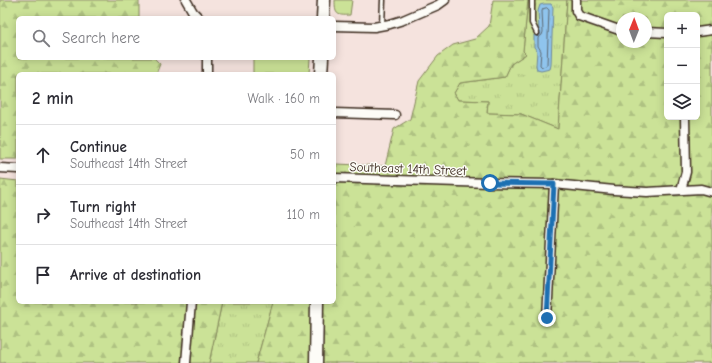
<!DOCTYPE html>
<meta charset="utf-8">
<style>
:root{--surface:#fff;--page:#f2f2f3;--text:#2b2b33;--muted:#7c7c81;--line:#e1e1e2}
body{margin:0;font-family:"Comic Neue",sans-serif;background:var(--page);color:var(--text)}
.controls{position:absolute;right:12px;top:12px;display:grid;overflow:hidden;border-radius:6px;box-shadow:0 2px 10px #0003}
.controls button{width:36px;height:36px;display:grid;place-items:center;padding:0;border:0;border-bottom:1px solid var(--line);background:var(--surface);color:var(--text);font:20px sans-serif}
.compass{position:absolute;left:616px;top:12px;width:36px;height:36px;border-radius:50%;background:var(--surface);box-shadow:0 2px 10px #0003;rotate:1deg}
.stop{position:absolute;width:12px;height:12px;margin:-9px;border:3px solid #1f6fb2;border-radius:50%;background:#fff}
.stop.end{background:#1f6fb2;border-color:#fff;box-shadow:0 1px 4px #0008}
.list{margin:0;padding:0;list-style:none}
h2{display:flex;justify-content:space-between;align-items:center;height:52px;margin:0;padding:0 16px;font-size:17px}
h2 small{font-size:13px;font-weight:400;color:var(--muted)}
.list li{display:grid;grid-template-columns:26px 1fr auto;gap:12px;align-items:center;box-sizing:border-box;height:60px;padding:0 16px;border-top:1px solid var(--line)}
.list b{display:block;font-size:15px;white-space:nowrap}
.list p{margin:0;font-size:13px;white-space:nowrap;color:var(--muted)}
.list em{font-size:13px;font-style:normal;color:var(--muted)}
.icon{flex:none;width:22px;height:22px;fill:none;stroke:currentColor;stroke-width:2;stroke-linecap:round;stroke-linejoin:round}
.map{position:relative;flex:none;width:712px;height:363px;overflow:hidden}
.search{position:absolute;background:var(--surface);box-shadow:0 2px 10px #0003;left:16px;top:16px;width:320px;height:44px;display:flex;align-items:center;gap:10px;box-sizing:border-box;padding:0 14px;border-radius:6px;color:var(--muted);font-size:15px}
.panel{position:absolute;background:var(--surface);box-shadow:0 2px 10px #0003;left:16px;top:72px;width:320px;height:232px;border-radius:6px}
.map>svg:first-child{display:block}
.grass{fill:url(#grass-tufts);stroke:#83865a}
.forest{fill:url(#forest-firs);stroke:#83865a;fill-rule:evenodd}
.green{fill:#cbe297;stroke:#83865a}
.water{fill:#8fc4ed;stroke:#6d869a}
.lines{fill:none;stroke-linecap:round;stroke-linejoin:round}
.shore{stroke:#5d6871;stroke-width:1}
.lane-casing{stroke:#3b2a1e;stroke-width:7}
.street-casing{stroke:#3b2a1e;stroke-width:11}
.secondary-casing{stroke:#3b2a1e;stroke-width:15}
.lane{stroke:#fdfcf7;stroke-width:4}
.street{stroke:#fdfcf7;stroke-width:8}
.secondary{stroke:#fdfcf7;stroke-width:12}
.route{stroke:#1f6fb2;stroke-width:5}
.labels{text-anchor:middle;stroke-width:3;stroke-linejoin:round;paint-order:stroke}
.street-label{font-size:13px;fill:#3b2a1e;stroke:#fdfcf7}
</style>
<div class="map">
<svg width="712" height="363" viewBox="0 0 712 363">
<defs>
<pattern id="grass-tufts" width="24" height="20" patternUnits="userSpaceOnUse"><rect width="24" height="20" fill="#cbe297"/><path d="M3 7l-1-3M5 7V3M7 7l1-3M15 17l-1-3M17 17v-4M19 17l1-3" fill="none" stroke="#afc282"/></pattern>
<pattern id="forest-firs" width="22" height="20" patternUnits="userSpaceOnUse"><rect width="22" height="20" fill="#cbe297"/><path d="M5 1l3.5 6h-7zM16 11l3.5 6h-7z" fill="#afc282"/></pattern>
</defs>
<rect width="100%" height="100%" fill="#f5e3de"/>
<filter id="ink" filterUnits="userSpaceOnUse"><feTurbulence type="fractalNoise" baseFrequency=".025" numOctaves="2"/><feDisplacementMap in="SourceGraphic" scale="8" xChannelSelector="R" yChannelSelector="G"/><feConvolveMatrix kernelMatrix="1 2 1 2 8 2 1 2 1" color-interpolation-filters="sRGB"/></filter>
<g filter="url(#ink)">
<g class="grass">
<polygon points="528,0 567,0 558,129 521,114 487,113 488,101 458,100 454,93 460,83 505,77 511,64 526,54 523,51"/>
<polygon points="222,302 273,302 256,363 209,363"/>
</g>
<g class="forest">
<polygon points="0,0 139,0 139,18 18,18 18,58 154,58 160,64 156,74 18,74 18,159 0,159"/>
<path d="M493,0H528L523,51L526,54L511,64L505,77L460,83L454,93L458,100L488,101L487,113L521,114L558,129L567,0H712V363H256L273,302H334V166L336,164L385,166L394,129L410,119L419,81L438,56L453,45L475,39L489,26ZM667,15H697V117H667ZM622,18H646V42H622Z"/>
<polygon points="0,179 18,181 18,302 192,302 198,303 198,302 222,302 209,363 0,363"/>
</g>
<g class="green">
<path d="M335,0H352L350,15C336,16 335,14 335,0Z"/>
<polygon points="253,58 310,58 309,74 253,74"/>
</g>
<polygon class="water" points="544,4 551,4 553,7 551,65 550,69 541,71 537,70 536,65 537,51 534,47 534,35 539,32 538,11 540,5"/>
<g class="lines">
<polygon class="shore" points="547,8 549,10 547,65 546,66 542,67 540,65 541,51 538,46 538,38 542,35 543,32 542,11 543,9"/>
<g class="lane-casing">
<g id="lane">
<polyline points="532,0 532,23 537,33"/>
<polyline points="382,25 383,0"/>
</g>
</g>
<g class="street-casing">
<g id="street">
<polyline points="186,0 193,12 199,18"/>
<polyline points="576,0 576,11 579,16 619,30 622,30"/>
<polyline points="334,26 374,27 390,24 403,20 438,5 445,0"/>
<polyline points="646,32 667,33"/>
<polyline points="697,32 712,30"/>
<polyline points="207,74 207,58"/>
<polyline points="334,113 395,115"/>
<polyline points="0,168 18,169"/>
<polyline points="334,178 490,183 554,184 614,190 647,192 701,189 712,192"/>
<polyline points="681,190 686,172 685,117"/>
<polyline points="547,318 554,184"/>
<polyline points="186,363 191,302"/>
</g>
</g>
<g class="secondary-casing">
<g id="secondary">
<polyline points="323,18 324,0"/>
<polyline points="321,74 322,58"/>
<polyline points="316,363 317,302"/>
</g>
</g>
<use href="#lane" class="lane"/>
<use href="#street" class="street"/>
<use href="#secondary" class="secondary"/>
</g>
</g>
<g class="lines" filter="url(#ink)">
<polyline class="route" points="490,183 554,184 547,318"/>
</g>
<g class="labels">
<g class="street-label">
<text transform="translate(408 168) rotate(2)" y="5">Southeast 14th Street</text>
</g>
</g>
</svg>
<div class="controls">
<button>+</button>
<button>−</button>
<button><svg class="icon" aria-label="layers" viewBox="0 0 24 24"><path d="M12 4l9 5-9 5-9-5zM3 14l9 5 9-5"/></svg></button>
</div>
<svg class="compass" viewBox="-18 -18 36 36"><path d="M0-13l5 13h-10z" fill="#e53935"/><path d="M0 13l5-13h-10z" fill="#7c7c81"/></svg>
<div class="stop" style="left:490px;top:183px"></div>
<div class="stop end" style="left:547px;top:318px"></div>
<div class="search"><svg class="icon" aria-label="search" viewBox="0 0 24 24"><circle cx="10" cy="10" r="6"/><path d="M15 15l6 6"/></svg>Search here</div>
<section class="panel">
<h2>2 min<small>Walk · 160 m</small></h2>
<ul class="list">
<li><svg class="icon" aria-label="ahead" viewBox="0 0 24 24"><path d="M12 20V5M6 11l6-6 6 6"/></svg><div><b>Continue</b><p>Southeast 14th Street</p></div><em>50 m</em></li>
<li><svg class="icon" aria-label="right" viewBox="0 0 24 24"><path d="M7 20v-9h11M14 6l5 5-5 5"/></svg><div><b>Turn right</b><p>Southeast 14th Street</p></div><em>110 m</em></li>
<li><svg class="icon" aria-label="arrive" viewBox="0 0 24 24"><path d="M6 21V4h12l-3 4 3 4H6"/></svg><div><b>Arrive at destination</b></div></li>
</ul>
</section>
</div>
